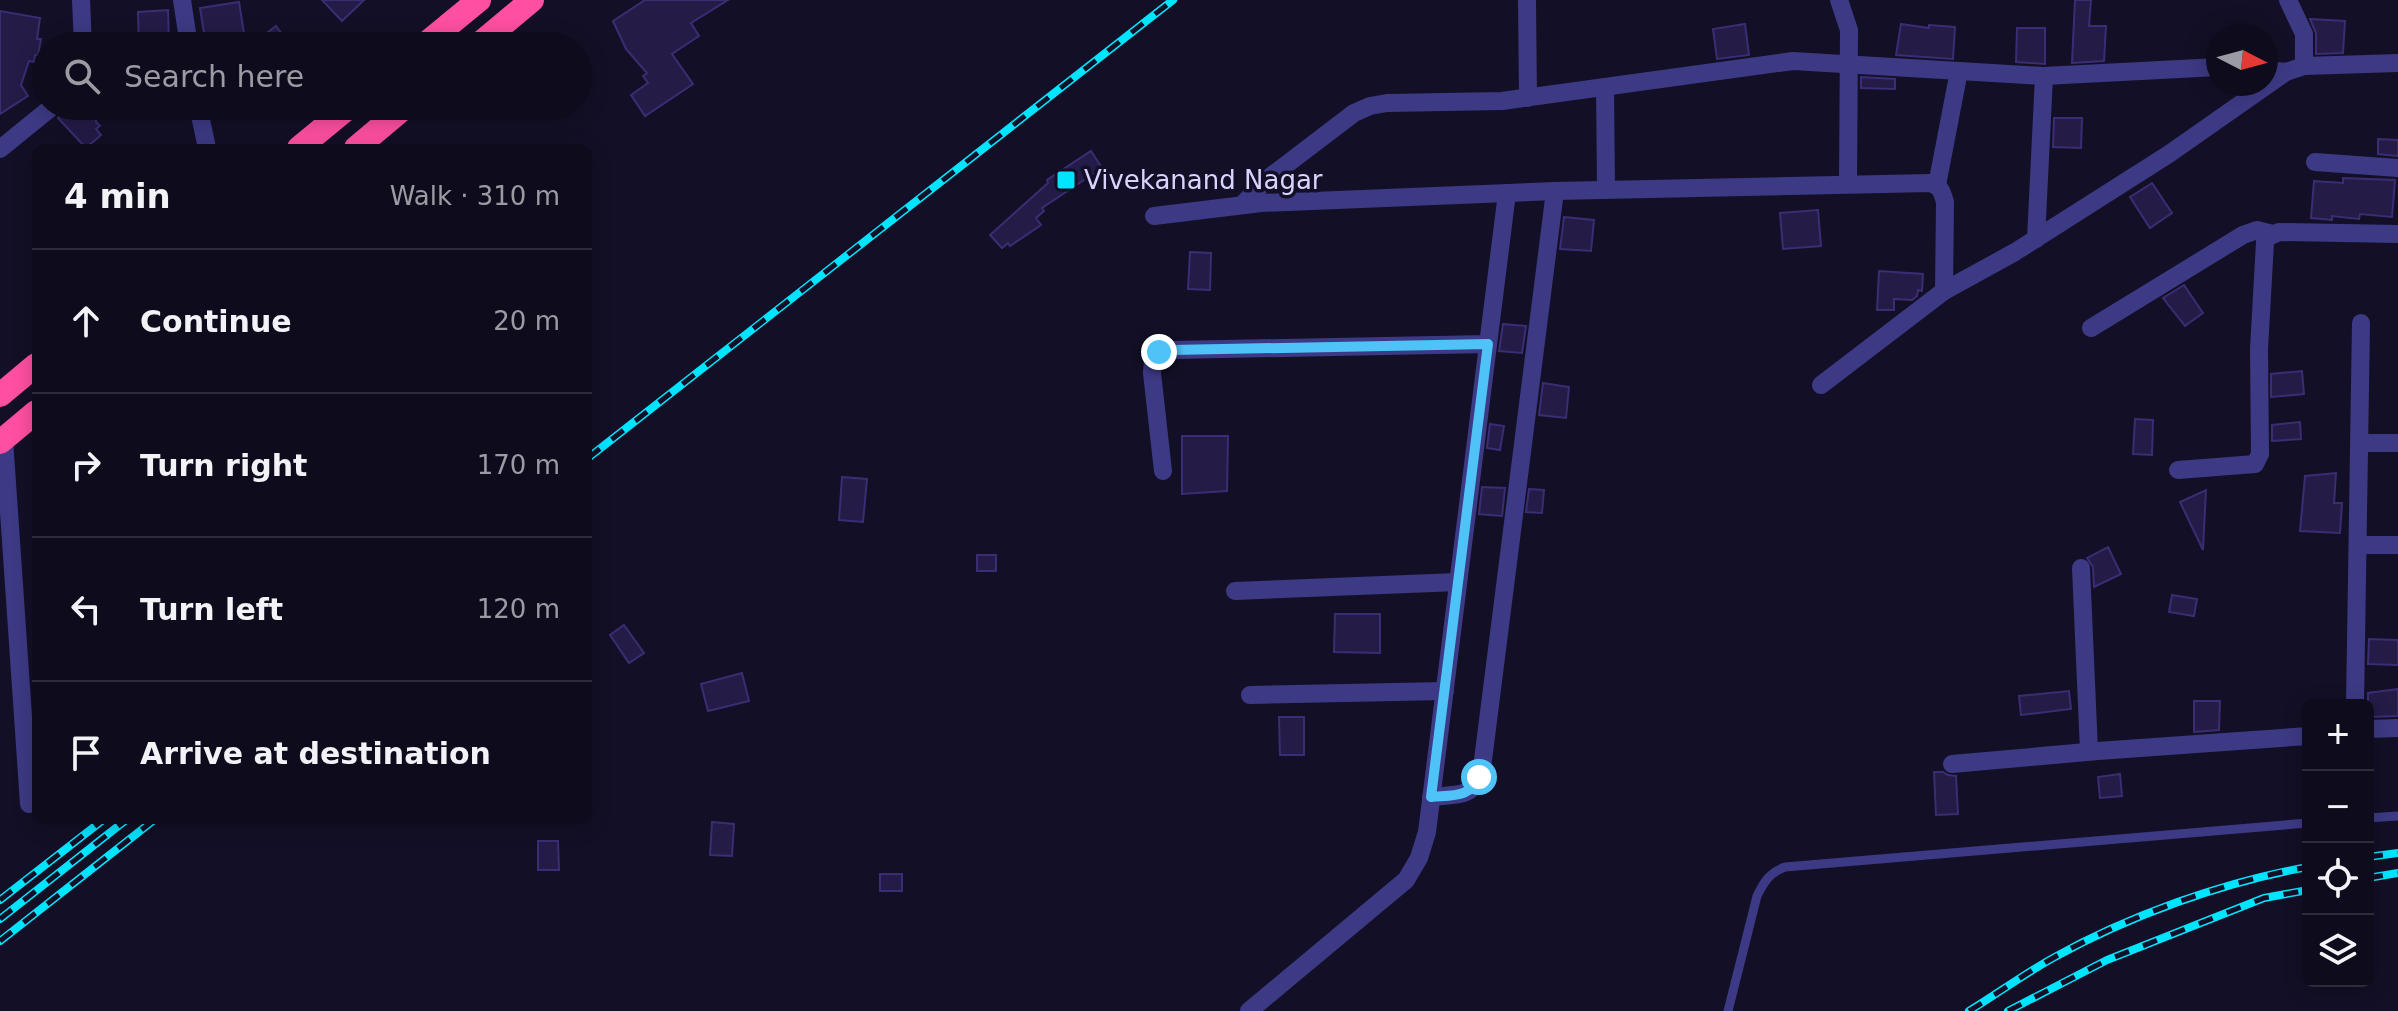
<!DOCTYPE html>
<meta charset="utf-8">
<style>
:root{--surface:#0e0b1c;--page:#171425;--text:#f1f3f6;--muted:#9b9ba3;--line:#2e2b3b}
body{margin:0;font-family:"DejaVu Sans",sans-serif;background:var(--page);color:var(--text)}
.controls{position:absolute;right:24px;bottom:24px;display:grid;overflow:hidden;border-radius:12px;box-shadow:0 4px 20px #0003}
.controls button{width:72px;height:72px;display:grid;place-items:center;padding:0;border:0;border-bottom:2px solid var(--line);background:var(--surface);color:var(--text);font:40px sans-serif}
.compass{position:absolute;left:2206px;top:24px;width:72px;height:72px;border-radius:50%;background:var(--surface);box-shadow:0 4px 20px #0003;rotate:96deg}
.stop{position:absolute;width:24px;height:24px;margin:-18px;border:6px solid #4fc3f7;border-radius:50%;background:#fff}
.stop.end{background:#4fc3f7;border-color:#fff;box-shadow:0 2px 8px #0008}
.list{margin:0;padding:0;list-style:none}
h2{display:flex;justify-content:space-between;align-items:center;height:104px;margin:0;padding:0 32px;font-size:34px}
h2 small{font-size:26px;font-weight:400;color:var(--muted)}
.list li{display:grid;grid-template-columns:52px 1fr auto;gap:24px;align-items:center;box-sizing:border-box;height:144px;padding:0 32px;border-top:2px solid var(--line)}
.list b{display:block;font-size:30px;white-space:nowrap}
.list em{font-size:26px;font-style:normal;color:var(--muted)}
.icon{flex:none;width:44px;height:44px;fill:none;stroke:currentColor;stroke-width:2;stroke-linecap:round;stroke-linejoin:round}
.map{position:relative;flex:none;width:2398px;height:1011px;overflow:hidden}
.search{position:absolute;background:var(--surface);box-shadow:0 4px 20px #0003;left:32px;top:32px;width:560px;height:88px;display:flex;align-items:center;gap:20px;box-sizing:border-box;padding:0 28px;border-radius:44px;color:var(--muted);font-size:30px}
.panel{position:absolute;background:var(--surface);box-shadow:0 4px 20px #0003;left:32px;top:144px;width:560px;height:680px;border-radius:12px}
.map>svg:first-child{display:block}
.building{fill:#241b47;stroke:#3b2d73;stroke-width:2}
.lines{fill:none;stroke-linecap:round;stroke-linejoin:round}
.lane{stroke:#3d3a85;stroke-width:9}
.street{stroke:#3d3a85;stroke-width:18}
.highway{stroke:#ff4fa3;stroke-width:24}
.rail-casing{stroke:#00e5ff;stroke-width:8}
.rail{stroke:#130f26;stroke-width:5;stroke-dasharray:15;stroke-linecap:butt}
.route{stroke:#4fc3f7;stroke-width:10}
.poi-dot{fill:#00e5ff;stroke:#130f26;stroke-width:3}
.labels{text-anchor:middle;stroke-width:7;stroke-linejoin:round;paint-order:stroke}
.poi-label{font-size:26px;fill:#d9d4ff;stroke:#130f26;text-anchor:start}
</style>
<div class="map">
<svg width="2398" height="1011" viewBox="0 0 2398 1011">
<rect width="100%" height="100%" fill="#130f26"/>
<g class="building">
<polygon points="322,0 364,0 342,21"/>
<polygon points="645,0 728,0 691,23 699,36 672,54 693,84 645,116 631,95 648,83 643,76 647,73 626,49 613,21"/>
<polygon points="2075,0 2091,0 2089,26 2106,26 2104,61 2072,63"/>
<polygon points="239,2 246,46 206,46 200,8"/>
<polygon points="168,10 169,46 139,46 138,12"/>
<polygon points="0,11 40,18 37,39 41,39 38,55 35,55 34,62 29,61 21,85 28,96 0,114"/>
<polygon points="2310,19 2345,21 2343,53 2316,54 2316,33"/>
<polygon points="1745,24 1749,55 1717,59 1713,29"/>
<polygon points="1901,24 1929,28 1929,25 1955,27 1953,59 1896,55"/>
<polygon points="276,26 291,46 250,46"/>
<polygon points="2017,28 2045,28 2045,64 2016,62"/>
<polygon points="1861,77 1895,79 1895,89 1861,88"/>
<polygon points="71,106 97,106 96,122 100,126 96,129 101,135 86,148 58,118"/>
<polygon points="2054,118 2082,118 2081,148 2053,147"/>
<polygon points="2378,139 2398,140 2398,156 2378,154"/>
<polygon points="1091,151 1102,168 1042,208 1044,211 1036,218 1041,225 1010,246 1008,243 1002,248 990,235 1048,183 1047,180"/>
<polygon points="2343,178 2395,180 2392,217 2360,214 2359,219 2332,216 2332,220 2311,218 2314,181 2343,183"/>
<polygon points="2152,183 2172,213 2150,228 2130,197"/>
<polygon points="1818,210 1821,246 1783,249 1780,213"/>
<polygon points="1564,217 1594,220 1591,251 1560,249"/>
<polygon points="1190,252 1211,253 1210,290 1188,289"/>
<polygon points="1879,271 1923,274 1922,291 1918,290 1917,296 1912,300 1894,299 1894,310 1877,310"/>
<polygon points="2184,285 2203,313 2185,326 2163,298"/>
<polygon points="1503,324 1526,326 1522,353 1499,351"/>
<polygon points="2302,371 2304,394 2271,397 2271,374"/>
<polygon points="1543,383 1569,387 1566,418 1539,415"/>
<polygon points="2135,419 2153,420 2152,455 2133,454"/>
<polygon points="2300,422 2301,439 2272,441 2272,425"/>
<polygon points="1490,424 1504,426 1500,450 1487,448"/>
<polygon points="1182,436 1228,436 1227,491 1182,494"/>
<polygon points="2336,473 2334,503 2342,503 2340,533 2300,531 2305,476"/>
<polygon points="842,477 867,479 863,522 839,520"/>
<polygon points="1482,487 1505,488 1502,516 1479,514"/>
<polygon points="1529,489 1544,490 1542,513 1526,512"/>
<polygon points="2206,490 2203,550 2180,502"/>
<polygon points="2108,547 2121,574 2094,587 2093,567 2087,558"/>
<rect x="977" y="555" width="19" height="16"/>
<polygon points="2172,595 2197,599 2194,616 2169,612"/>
<polygon points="1335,614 1380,614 1380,653 1334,652"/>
<polygon points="624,625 644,653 629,663 610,635"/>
<polygon points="2369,639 2398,640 2398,665 2368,664"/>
<polygon points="742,673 749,701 708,711 701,684"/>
<polygon points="2398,689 2398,716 2368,717 2368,693"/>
<polygon points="2069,691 2071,709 2021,715 2019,696"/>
<polygon points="2194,701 2220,701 2219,730 2194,732"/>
<polygon points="1279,717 1304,717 1304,755 1280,755"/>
<polygon points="1934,772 1943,772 1948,775 1956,776 1958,814 1936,815"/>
<polygon points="2120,774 2122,796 2100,798 2098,777"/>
<polygon points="712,822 734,824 732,856 710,855"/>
<polygon points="538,841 558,841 559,870 538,870"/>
<rect x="880" y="874" width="22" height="17"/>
</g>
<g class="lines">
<g class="lane">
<polyline points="2368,818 2398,816"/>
<path d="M1728,1011L1757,896C1764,882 1769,873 1785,867L2308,823"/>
</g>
<g class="street">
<polyline points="81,0 83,46"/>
<polyline points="182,0 189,46"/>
<polyline points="1527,0 1528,98"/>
<polyline points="1839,0 1849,30 1848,184"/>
<polyline points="2288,0 2304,34 2304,66"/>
<polyline points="2266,70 2286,72 2304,66 2398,63"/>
<polyline points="1605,87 1606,189"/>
<polyline points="198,106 207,148"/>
<polyline points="0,149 53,106"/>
<polyline points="2315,162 2398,168"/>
<polyline points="1937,185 1959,71"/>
<polyline points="1242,205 1266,180 1354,113 1370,106 1387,103 1502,101 1793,61 2044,76 2218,67"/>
<path d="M1154,216L1261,203L1555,191L1930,183C1941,186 1942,192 1945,202L1944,291"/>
<polyline points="2036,239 2044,76"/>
<polyline points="2091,328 2243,235 2257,230 2273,234"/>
<polyline points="1821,385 1944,291 2015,252 2169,154 2286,72"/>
<polyline points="4,439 29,804"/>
<polyline points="2360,443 2398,443"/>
<polyline points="2178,470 2255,464 2260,454 2259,349 2265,242 2268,237 2279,232 2398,234"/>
<polyline points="1163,471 1152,373 1153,361 1159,352 1172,350 1488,344"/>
<polyline points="2358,545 2398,545"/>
<polyline points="2081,568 2089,751"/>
<polyline points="1235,591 1458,582"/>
<polyline points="1250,695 1445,691"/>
<polyline points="2355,705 2361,323"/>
<polyline points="2368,729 2398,728"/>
<polyline points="1952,764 2098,751 2308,736"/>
<path d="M1431,797C1467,793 1474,799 1483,760L1555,191"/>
<polyline points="1249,1011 1406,880 1419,858 1427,832 1507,193"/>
</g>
<g class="highway">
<polyline points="423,46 479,0"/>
<polyline points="477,46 532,0"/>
<polyline points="299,148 350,106"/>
<polyline points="356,148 406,106"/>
<polyline points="0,395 36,365"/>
<polyline points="0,442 36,412"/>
</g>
<g class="rail-casing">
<g id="rail">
<polyline points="588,458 1173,0"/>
<polyline points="2368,857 2398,853"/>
<polyline points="2368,878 2398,873"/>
<polyline points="0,900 103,820"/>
<polyline points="0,919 126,820"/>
<polyline points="0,941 154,820"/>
<path d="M1969,1011C1997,994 2024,974 2053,958C2128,916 2223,882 2308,867"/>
<polyline points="2008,1011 2107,960 2264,898 2308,890"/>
</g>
</g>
<use href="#rail" class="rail"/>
</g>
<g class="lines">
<path class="route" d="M1159,352L1172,350L1488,344L1431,797C1451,795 1471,798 1479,777"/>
</g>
<rect class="poi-dot" x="1056" y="170" width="20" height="20" rx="4"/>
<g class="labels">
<g class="poi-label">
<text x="1084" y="189">Vivekanand Nagar</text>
</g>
</g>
</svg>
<div class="controls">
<button>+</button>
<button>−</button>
<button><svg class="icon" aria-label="locate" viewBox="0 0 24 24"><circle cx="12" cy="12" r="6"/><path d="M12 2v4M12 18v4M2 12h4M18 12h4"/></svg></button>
<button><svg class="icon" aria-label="layers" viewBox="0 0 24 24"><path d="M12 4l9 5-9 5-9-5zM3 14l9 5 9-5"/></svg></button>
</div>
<svg class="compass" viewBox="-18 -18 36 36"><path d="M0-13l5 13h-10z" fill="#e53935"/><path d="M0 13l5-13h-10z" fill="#9b9ba3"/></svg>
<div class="stop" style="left:1479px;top:777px"></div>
<div class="stop end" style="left:1159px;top:352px"></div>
<div class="search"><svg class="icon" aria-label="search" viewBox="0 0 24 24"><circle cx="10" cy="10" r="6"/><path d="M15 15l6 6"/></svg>Search here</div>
<section class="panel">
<h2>4 min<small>Walk · 310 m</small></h2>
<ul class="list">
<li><svg class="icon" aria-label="ahead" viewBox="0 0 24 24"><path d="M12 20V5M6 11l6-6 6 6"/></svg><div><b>Continue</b></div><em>20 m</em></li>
<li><svg class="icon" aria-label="right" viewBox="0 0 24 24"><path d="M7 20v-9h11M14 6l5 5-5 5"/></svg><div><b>Turn right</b></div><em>170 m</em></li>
<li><svg class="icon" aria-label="left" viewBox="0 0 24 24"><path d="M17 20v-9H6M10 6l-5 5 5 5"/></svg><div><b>Turn left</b></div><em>120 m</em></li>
<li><svg class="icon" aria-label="arrive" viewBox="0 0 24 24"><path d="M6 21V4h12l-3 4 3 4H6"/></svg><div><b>Arrive at destination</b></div></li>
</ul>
</section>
</div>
